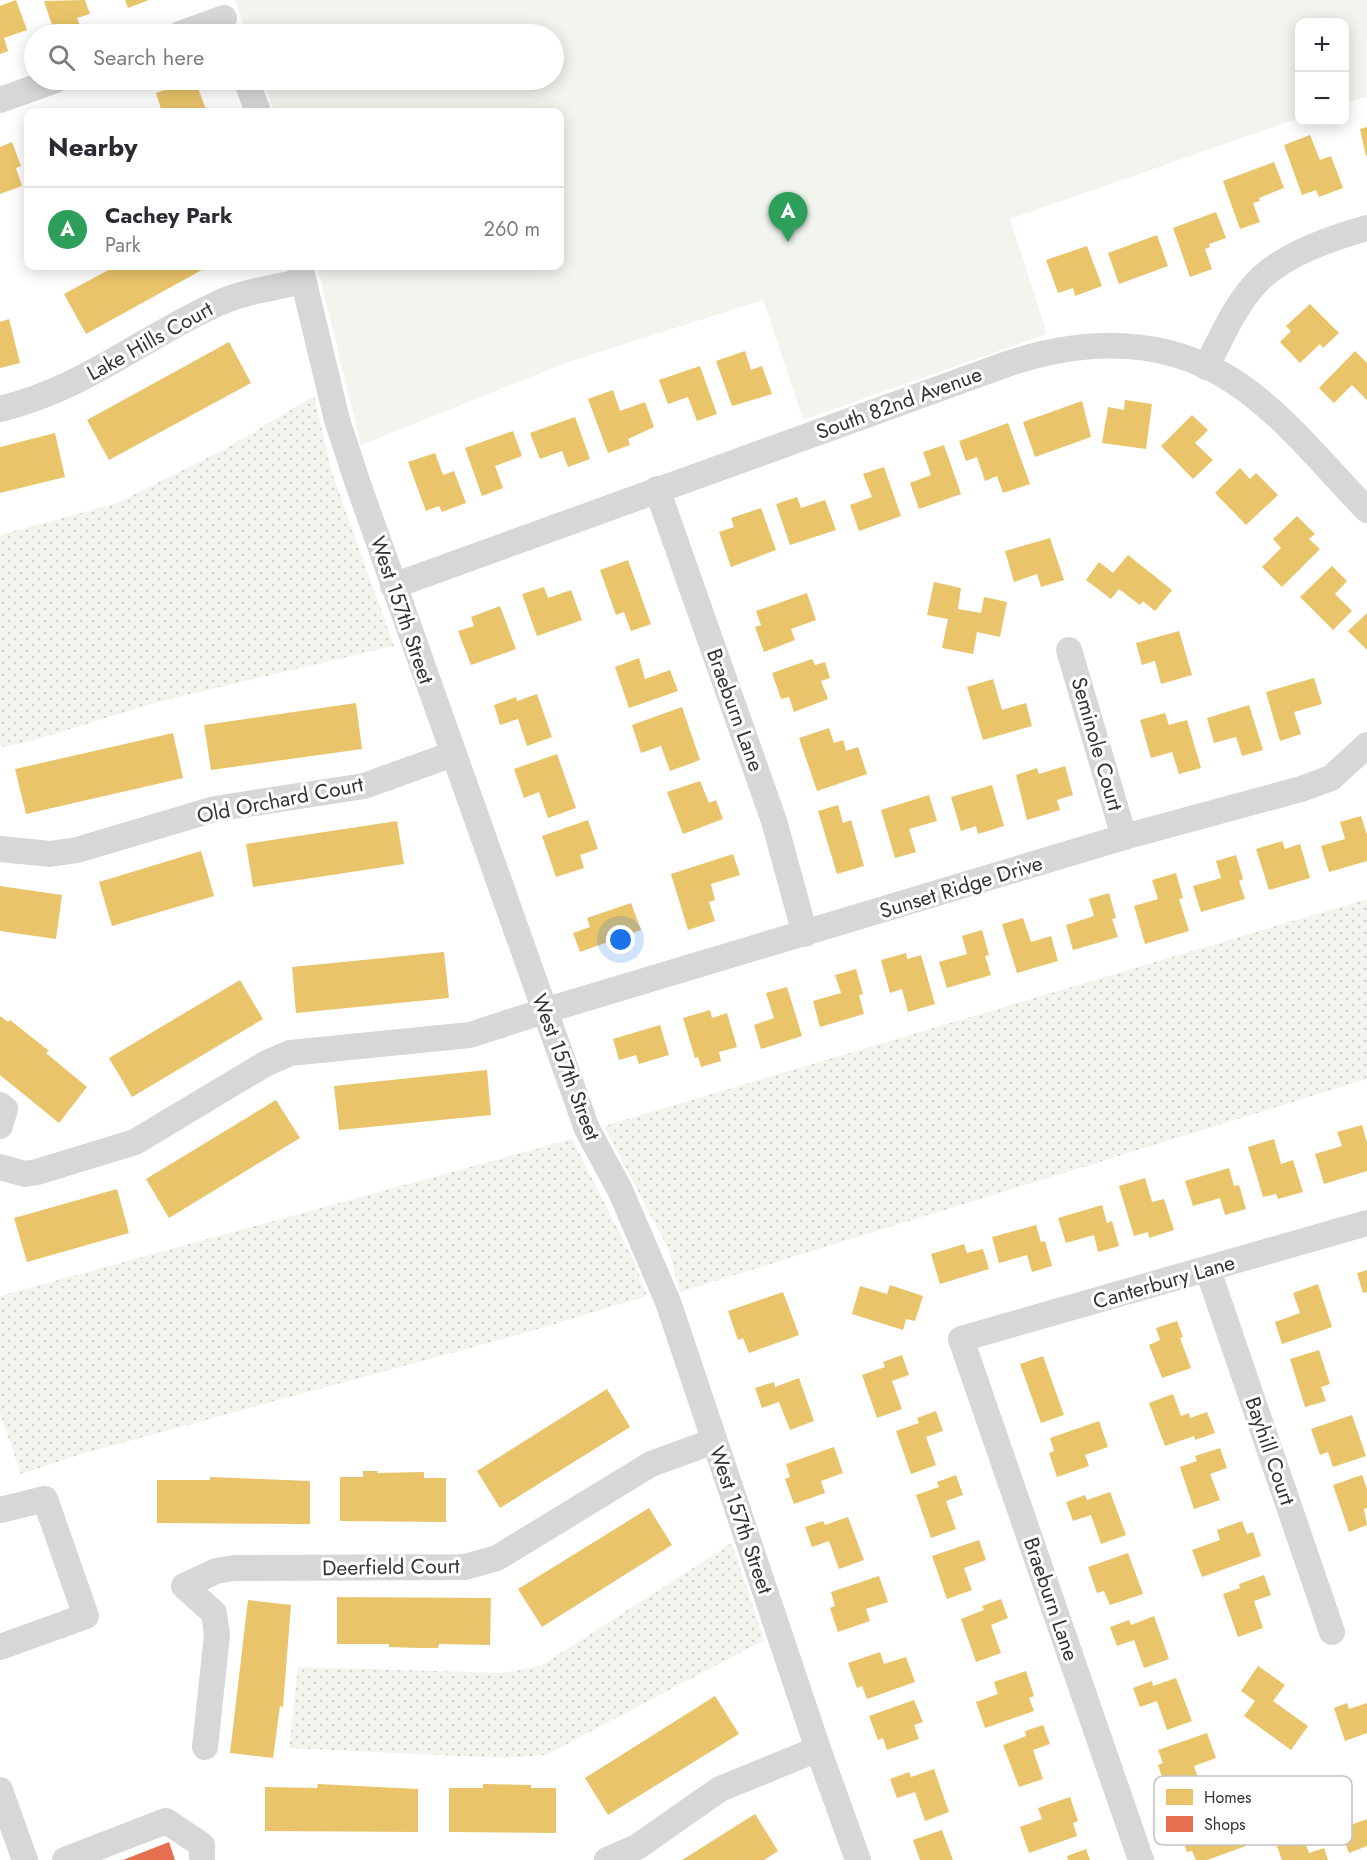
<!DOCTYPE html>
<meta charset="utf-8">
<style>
:root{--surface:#fff;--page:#f7f7f7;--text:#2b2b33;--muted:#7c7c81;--line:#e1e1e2;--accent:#0f766e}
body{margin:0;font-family:Jost,sans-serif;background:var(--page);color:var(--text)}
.controls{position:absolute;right:18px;top:18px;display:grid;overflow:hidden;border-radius:12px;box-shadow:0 3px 15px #0003}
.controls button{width:54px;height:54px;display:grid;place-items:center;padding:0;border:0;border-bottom:2px solid var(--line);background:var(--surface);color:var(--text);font:30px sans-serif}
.you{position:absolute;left:621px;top:940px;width:21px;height:21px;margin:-15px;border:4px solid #fff;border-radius:50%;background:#1a73e8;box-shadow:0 0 0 9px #1a73e833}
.badge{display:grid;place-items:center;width:39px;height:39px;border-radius:50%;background:var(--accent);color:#fff;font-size:20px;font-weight:700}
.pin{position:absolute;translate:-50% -50px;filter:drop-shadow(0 2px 3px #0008)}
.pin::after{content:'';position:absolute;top:32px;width:21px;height:18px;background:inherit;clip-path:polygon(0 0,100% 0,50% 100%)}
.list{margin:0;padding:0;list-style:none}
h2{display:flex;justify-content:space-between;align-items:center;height:78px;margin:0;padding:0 24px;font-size:26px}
h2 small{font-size:20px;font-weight:400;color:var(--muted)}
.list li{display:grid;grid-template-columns:39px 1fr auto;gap:18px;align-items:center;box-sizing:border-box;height:84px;padding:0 24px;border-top:2px solid var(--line)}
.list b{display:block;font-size:22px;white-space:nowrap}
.list p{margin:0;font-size:20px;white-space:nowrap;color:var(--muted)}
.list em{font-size:20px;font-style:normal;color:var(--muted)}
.icon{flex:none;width:33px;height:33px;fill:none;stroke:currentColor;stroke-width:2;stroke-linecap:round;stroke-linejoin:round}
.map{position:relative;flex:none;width:1367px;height:1860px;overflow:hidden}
.search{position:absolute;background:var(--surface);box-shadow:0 3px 15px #0003;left:24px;top:24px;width:540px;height:66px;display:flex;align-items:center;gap:15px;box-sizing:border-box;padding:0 21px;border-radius:33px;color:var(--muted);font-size:22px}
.panel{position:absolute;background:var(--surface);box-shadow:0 3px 15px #0003;left:24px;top:108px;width:540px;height:162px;border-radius:12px}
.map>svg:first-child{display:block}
.grass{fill:url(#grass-dots)}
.park{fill:#f1f5ed}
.homes{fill:#e9c46a}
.shops{fill:#e76f51}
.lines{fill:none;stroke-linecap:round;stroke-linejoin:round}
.minor{stroke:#d7d7d7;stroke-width:26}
.labels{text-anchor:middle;stroke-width:6;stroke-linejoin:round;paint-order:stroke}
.street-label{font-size:21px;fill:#333;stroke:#fff}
.key{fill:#fff;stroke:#c2c2c2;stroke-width:1.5}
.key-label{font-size:16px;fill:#333}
</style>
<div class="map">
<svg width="1367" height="1860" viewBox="0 0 1367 1860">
<defs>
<pattern id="grass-dots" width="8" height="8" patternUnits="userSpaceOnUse" patternTransform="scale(1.5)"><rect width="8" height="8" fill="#f1f5ed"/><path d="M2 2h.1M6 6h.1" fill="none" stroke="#cfd2cc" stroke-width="1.8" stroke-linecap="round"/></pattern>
</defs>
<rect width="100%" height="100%" fill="#fff"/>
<g class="grass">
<polygon points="314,396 332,473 394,646 165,700 24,743 3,747 0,745 0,535 117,503 223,450"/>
<polygon points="1367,899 1367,1079 680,1292 669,1250 604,1126"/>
<polygon points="572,1139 634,1261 647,1296 528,1332 85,1453 21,1474 0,1413 0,1296"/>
<polygon points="732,1543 764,1640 546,1755 504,1758 289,1748 298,1667 504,1673 542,1665"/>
</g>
<polygon class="park" points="235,0 1367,0 1367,97 1345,103 1344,22 1300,22 1299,118 1010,219 1047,334 803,420 763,300 565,363 361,445 317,266 560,266 560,112 274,112 263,80 554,80 554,34 247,34"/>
<g class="homes">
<polygon points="16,0 27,30 4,38 8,51 0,54 0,6"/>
<polygon points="85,0 90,14 77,18 80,26 55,34 44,1"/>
<polygon points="125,0 149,0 128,8"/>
<polygon points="195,80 207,112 162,112 156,93"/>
<polygon points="1367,127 1367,156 1366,156 1360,129"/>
<polygon points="1310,135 1320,160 1331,156 1343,188 1319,197 1316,190 1302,195 1284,145"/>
<polygon points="12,142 21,166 16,168 22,186 0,194 0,147"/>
<polygon points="1274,162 1284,188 1259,198 1260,201 1253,203 1260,222 1240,229 1223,181"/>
<polygon points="1216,212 1226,238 1209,244 1210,247 1205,249 1212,269 1190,277 1173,228"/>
<polygon points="1157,235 1168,266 1119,284 1108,253"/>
<polygon points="1087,246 1102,286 1075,296 1073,288 1058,293 1046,260"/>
<polygon points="116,266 209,266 86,334 64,294"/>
<polygon points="1310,304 1339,333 1323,348 1320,344 1300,363 1280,342 1291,331 1286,326"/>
<polygon points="9,319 20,363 0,368 0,322"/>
<polygon points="229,342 251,383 109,460 87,420"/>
<polygon points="745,351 751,370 762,366 772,394 732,406 716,361"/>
<polygon points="1355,351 1367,363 1367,400 1352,385 1334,403 1319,388"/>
<polygon points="700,366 717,414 697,421 688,397 668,404 659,380"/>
<polygon points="613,390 620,411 645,402 654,427 628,439 630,445 608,453 588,399"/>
<polygon points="1125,400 1152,404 1146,449 1102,443 1108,407 1124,410"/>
<polygon points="1082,401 1091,437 1035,457 1023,422"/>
<polygon points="1192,415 1208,430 1195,443 1213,460 1193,479 1161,446"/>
<polygon points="575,417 590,459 568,467 562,451 540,459 530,433"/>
<polygon points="1008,423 1030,484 1003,493 997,476 985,481 977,457 966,461 959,441"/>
<polygon points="513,431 522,456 495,466 503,488 482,496 465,448"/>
<polygon points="55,433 65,477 0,493 0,447"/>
<polygon points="944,445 961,494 919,509 910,483 931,475 923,452"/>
<polygon points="435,453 443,475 454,471 466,503 442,512 439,506 426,511 408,462"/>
<polygon points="884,467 901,516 859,531 850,505 872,497 863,474"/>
<polygon points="1240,468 1250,479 1256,473 1278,495 1246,525 1215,493"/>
<polygon points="797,497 801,508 825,500 836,530 790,545 776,504"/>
<polygon points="761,508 776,550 731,567 719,532 734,527 731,518"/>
<polygon points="1297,516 1315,534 1309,539 1320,549 1282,587 1262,567 1281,548 1273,539"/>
<polygon points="1050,538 1064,580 1041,587 1037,574 1014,582 1005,551"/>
<polygon points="1128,555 1172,590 1155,611 1143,601 1140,605 1119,589 1111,599 1086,580 1099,562 1113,573"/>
<polygon points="628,560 651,624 631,631 624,612 616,615 600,570"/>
<polygon points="1332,566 1347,581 1335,594 1352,611 1333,630 1300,597"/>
<polygon points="934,582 961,588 958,609 981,613 984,597 1007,602 1000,637 977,632 973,654 942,648 948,619 927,615"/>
<polygon points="544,587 548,598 571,590 582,620 537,636 522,594"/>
<polygon points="807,593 816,620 791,629 795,640 764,652 755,627 761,625 756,611"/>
<polygon points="500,606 516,649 471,665 458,631 474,626 471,617"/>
<polygon points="1367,613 1367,650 1348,631"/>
<polygon points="1179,631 1192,675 1161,684 1155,661 1142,665 1136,643"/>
<polygon points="639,658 645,679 670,670 678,691 629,708 615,667"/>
<polygon points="812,659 815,665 825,662 830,678 821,681 828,699 794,712 789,697 781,699 772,673"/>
<polygon points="1314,678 1322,704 1294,712 1301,734 1280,741 1266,692"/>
<polygon points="993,679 1002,710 1026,703 1032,726 983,740 967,687"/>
<polygon points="537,694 552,737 527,746 518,719 500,725 494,705 516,697 517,701"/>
<polygon points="356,703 362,749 211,770 204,725"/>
<polygon points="1249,705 1263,750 1242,756 1236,737 1214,743 1207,718"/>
<polygon points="682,707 700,760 670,771 661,746 641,753 632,725"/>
<polygon points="1165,713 1169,725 1187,720 1201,768 1179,774 1172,752 1151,758 1140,720"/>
<polygon points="829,728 834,743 843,740 846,751 858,747 867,774 817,791 799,738"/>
<polygon points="173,733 183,778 26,814 15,769"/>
<polygon points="557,754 576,808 548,818 539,792 524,798 514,769"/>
<polygon points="1065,766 1073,795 1057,800 1060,810 1027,820 1016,775 1037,768 1039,774"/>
<polygon points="700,781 709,803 716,800 723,819 683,834 667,792"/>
<polygon points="992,785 1004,826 978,834 976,826 961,831 951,797"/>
<polygon points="929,795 937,821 909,829 916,852 895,858 881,810"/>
<polygon points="838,805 843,823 851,820 864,866 837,874 818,811"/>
<polygon points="1361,816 1367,835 1367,861 1329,872 1321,846 1345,839 1340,822"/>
<polygon points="588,820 598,849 580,855 584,868 556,877 542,836"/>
<polygon points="397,821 404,864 253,887 246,844"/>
<polygon points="1282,841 1285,849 1300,844 1310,878 1269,890 1256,849"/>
<polygon points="201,851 214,896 112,926 99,882"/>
<polygon points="733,854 740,875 711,884 715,900 709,902 715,921 688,930 671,874"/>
<polygon points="1236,855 1243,879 1239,881 1245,899 1201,912 1193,886 1221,878 1216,861"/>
<polygon points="1176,873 1183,898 1179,899 1189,931 1145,944 1134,906 1158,899 1152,880"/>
<polygon points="0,886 62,895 56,939 0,931"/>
<polygon points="1109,893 1116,918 1112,919 1118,937 1073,950 1066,925 1094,916 1089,899"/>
<polygon points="631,903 641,930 580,952 573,933 590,927 587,918"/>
<polygon points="1023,918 1031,942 1051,936 1058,961 1017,973 1002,924"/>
<polygon points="982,930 989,955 985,956 991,975 947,988 939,962 967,954 962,936"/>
<polygon points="444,952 449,998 296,1013 292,967"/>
<polygon points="906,953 907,959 921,955 935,1004 908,1012 902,989 890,993 881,960"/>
<polygon points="856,969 863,994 859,995 864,1014 820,1027 813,1001 841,993 835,975"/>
<polygon points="240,980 263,1019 132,1097 109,1058"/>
<polygon points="787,987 802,1036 761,1049 754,1025 774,1018 766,993"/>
<polygon points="710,1010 712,1018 727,1013 737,1047 719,1052 721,1061 701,1067 698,1057 695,1058 683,1018"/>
<polygon points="0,1016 8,1022 10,1020 49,1051 46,1053 87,1087 59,1123 0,1075"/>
<polygon points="660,1025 669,1055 639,1064 636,1055 619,1060 613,1039"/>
<polygon points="487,1070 491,1115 339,1130 334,1086"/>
<polygon points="276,1100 300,1138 169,1218 146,1179"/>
<polygon points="1362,1125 1367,1143 1367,1171 1324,1184 1315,1154 1342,1146 1337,1132"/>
<polygon points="1274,1139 1281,1164 1293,1160 1303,1192 1278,1199 1276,1194 1263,1197 1248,1147"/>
<polygon points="1229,1168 1234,1186 1239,1185 1246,1209 1225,1215 1220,1198 1193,1206 1185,1181"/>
<polygon points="1145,1178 1152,1202 1164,1199 1174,1230 1149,1238 1148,1232 1134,1236 1119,1186"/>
<polygon points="117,1189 129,1233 27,1262 14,1218"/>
<polygon points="1102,1205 1107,1223 1112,1221 1119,1246 1098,1252 1094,1235 1066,1243 1058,1218"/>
<polygon points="1036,1225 1041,1242 1045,1241 1052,1266 1032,1272 1027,1255 999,1263 992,1237"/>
<polygon points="964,1244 967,1253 983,1249 989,1269 940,1284 931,1254"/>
<polygon points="1367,1270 1367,1292 1363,1293 1357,1273"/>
<polygon points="1318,1284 1332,1327 1282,1344 1275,1322 1300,1313 1293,1293"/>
<polygon points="890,1285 923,1296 915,1321 906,1319 903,1330 852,1314 860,1286 887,1294"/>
<polygon points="783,1292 799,1335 749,1353 743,1338 738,1340 728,1311"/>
<polygon points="1177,1321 1183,1337 1180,1338 1191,1368 1162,1378 1149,1345 1160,1340 1156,1328"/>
<polygon points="1319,1350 1330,1384 1321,1387 1326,1401 1305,1407 1290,1359"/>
<polygon points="902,1355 909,1375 892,1381 902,1409 877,1418 862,1375 885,1367 883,1362"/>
<polygon points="1043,1356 1064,1415 1041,1423 1020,1364"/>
<polygon points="799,1378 814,1421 790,1430 779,1402 762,1408 755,1388 774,1382 775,1387"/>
<polygon points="607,1389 630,1427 500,1508 477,1471"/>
<polygon points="1173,1394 1181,1416 1189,1413 1190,1418 1207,1412 1215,1433 1195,1440 1194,1436 1165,1446 1149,1403"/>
<polygon points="936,1411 943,1431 926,1437 936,1465 911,1474 896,1431 919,1423 917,1418"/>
<polygon points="1352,1415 1366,1456 1333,1467 1328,1452 1320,1455 1311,1429"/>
<polygon points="1099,1421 1108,1447 1085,1455 1089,1466 1057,1477 1049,1453 1054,1451 1050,1438"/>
<polygon points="834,1447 843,1473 821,1481 825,1493 794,1504 785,1479 790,1477 786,1464"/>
<polygon points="1220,1448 1227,1468 1210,1474 1220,1500 1194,1509 1180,1467 1197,1461 1195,1456"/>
<polygon points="363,1471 378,1471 377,1473 424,1472 424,1478 446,1478 446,1522 340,1521 340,1477 363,1477"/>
<polygon points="956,1475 963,1495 946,1501 956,1529 931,1538 916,1495 939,1487 937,1482"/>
<polygon points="1362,1475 1367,1489 1367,1508 1364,1509 1367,1525 1349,1532 1333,1485"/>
<polygon points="210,1477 310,1481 310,1524 157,1523 157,1480 210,1480"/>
<polygon points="1110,1492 1126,1535 1101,1544 1091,1515 1073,1521 1066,1502 1085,1495 1087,1500"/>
<polygon points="649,1508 672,1545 542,1627 518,1589"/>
<polygon points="848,1517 864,1560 839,1569 829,1541 812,1547 805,1527 823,1521 825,1525"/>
<polygon points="1242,1521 1247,1534 1253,1532 1261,1556 1202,1577 1192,1550 1220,1540 1217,1530"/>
<polygon points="979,1540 986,1560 964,1568 972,1590 947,1599 932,1556"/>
<polygon points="1128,1553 1143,1594 1110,1605 1104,1591 1097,1593 1088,1567"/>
<polygon points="1264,1575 1271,1595 1254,1601 1263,1628 1238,1637 1223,1594 1240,1588 1239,1584"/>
<polygon points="879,1576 888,1602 866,1609 870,1621 838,1632 830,1608 835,1606 831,1592"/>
<polygon points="337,1597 491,1598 490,1645 439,1644 438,1648 420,1648 389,1647 389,1644 337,1644"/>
<polygon points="1001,1599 1008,1618 991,1625 1001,1653 976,1662 961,1619 984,1610 982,1606"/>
<polygon points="248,1600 291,1605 283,1707 280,1706 273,1758 230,1753"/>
<polygon points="1154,1616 1169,1659 1144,1668 1134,1640 1117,1646 1110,1627 1129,1620 1131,1625"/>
<polygon points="880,1652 884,1664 906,1657 915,1682 867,1699 862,1686 857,1688 848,1663"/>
<polygon points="1258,1666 1285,1685 1273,1701 1308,1726 1291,1750 1244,1716 1255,1701 1241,1691"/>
<polygon points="1026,1671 1034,1696 1029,1698 1034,1711 985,1728 976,1702 998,1694 994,1682"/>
<polygon points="1176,1678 1192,1721 1167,1730 1157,1701 1140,1707 1133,1688 1152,1681 1153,1686"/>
<polygon points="715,1696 739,1734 608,1815 585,1778"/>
<polygon points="914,1700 923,1722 914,1725 919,1739 887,1750 883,1738 878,1740 869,1716"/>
<polygon points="1347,1703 1349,1709 1367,1703 1367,1733 1345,1741 1334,1708"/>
<polygon points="1043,1725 1050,1744 1033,1750 1043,1779 1019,1787 1003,1745 1026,1736 1025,1731"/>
<polygon points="1207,1733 1216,1758 1194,1766 1198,1778 1166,1789 1158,1765 1163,1763 1158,1750"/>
<polygon points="934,1769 949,1812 925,1821 915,1792 897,1798 890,1779 909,1772 911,1777"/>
<polygon points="318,1784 418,1789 418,1832 265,1831 265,1787 317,1788"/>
<polygon points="483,1784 531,1785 531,1788 556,1788 556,1833 449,1832 449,1788 483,1788"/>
<polygon points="1070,1797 1078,1821 1073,1823 1077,1836 1029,1853 1020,1827 1042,1819 1038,1808"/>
<polygon points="755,1814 778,1851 764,1860 682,1860"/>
<polygon points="1210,1817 1214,1829 1237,1821 1246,1846 1207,1860 1196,1860 1192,1851 1187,1852 1179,1828"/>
<polygon points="1367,1819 1367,1846 1349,1853 1340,1829"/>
<polygon points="942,1830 953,1860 920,1860 913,1840"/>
<polygon points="1301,1831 1309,1853 1324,1848 1328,1860 1282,1860 1275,1841"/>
<polygon points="1086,1849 1090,1860 1068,1860 1067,1856"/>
</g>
<polygon class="shops" points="169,1842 175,1860 123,1860"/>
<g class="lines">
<g class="minor">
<polyline points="180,34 224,18"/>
<polyline points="246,80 258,112"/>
<polyline points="0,100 56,80"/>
<polyline points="300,266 337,420 357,481 587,1129 620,1190 668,1302 818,1749 858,1860"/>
<path d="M1206,367C1222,337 1237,300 1262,277C1290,252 1332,238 1367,228"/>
<path d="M0,409C86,388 141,338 219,303C245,291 276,288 303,281"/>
<polyline points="657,489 774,821 805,934"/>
<path d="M393,586L1010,363C1084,339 1164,336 1233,381C1284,414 1325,467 1367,510"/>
<polyline points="1069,650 1124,837"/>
<polyline points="0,849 50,854 77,850 215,809 364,786 453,754"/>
<polyline points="0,1105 5,1109 0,1126"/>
<polyline points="0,1167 25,1174 37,1172 135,1142 265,1064 290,1053 470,1035 544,1011 1124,837 1301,789 1331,778 1367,745"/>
<polyline points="1208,1270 1332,1632"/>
<polyline points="0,1510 45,1499 86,1616 0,1647"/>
<polyline points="205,1747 217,1635 214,1613 184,1586 216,1571 234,1568 465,1567 497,1558 651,1464 714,1441"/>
<polyline points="0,1790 25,1860"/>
<polyline points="65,1860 166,1821 202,1845 202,1860"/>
<polyline points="607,1860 637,1847 720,1789 818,1749"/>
<polyline points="1141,1860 961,1339 1367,1223"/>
</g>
</g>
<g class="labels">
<g class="street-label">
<text transform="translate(150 341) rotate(-29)" y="7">Lake Hills Court</text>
<text transform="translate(899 403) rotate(-20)" y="7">South 82nd Avenue</text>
<text transform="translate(402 610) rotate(71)" y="7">West 157th Street</text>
<text transform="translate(735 710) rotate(70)" y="7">Braeburn Lane</text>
<text transform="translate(1097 744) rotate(74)" y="7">Seminole Court</text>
<text transform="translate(280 800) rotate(-11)" y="7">Old Orchard Court</text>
<text transform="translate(961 887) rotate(-17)" y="7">Sunset Ridge Drive</text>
<text transform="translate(566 1067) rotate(69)" y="7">West 157th Street</text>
<text transform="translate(1164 1282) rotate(-16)" y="7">Canterbury Lane</text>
<text transform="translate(1270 1451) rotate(71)" y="7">Bayhill Court</text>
<text transform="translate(741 1520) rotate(71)" y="7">West 157th Street</text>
<text transform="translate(391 1567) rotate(-1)" y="7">Deerfield Court</text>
<text transform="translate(1051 1599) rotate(71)" y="7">Braeburn Lane</text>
</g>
</g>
<rect x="1154" y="1776" width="198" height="69" rx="9" class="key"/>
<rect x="1166" y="1789" width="27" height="16" fill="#e9c46a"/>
<rect x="1166" y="1816" width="27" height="16" fill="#e76f51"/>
<g class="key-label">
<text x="1204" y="1803">Homes</text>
<text x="1204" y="1830">Shops</text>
</g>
</svg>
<div class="controls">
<button>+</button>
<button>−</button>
</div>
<div class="you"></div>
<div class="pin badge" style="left:788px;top:242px;background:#2e9e5b">A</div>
<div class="search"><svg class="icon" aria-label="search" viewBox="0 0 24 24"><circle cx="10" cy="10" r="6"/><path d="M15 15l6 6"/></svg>Search here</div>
<section class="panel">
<h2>Nearby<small></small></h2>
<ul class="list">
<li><span class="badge" style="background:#2e9e5b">A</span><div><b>Cachey Park</b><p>Park</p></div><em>260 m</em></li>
</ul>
</section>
</div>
